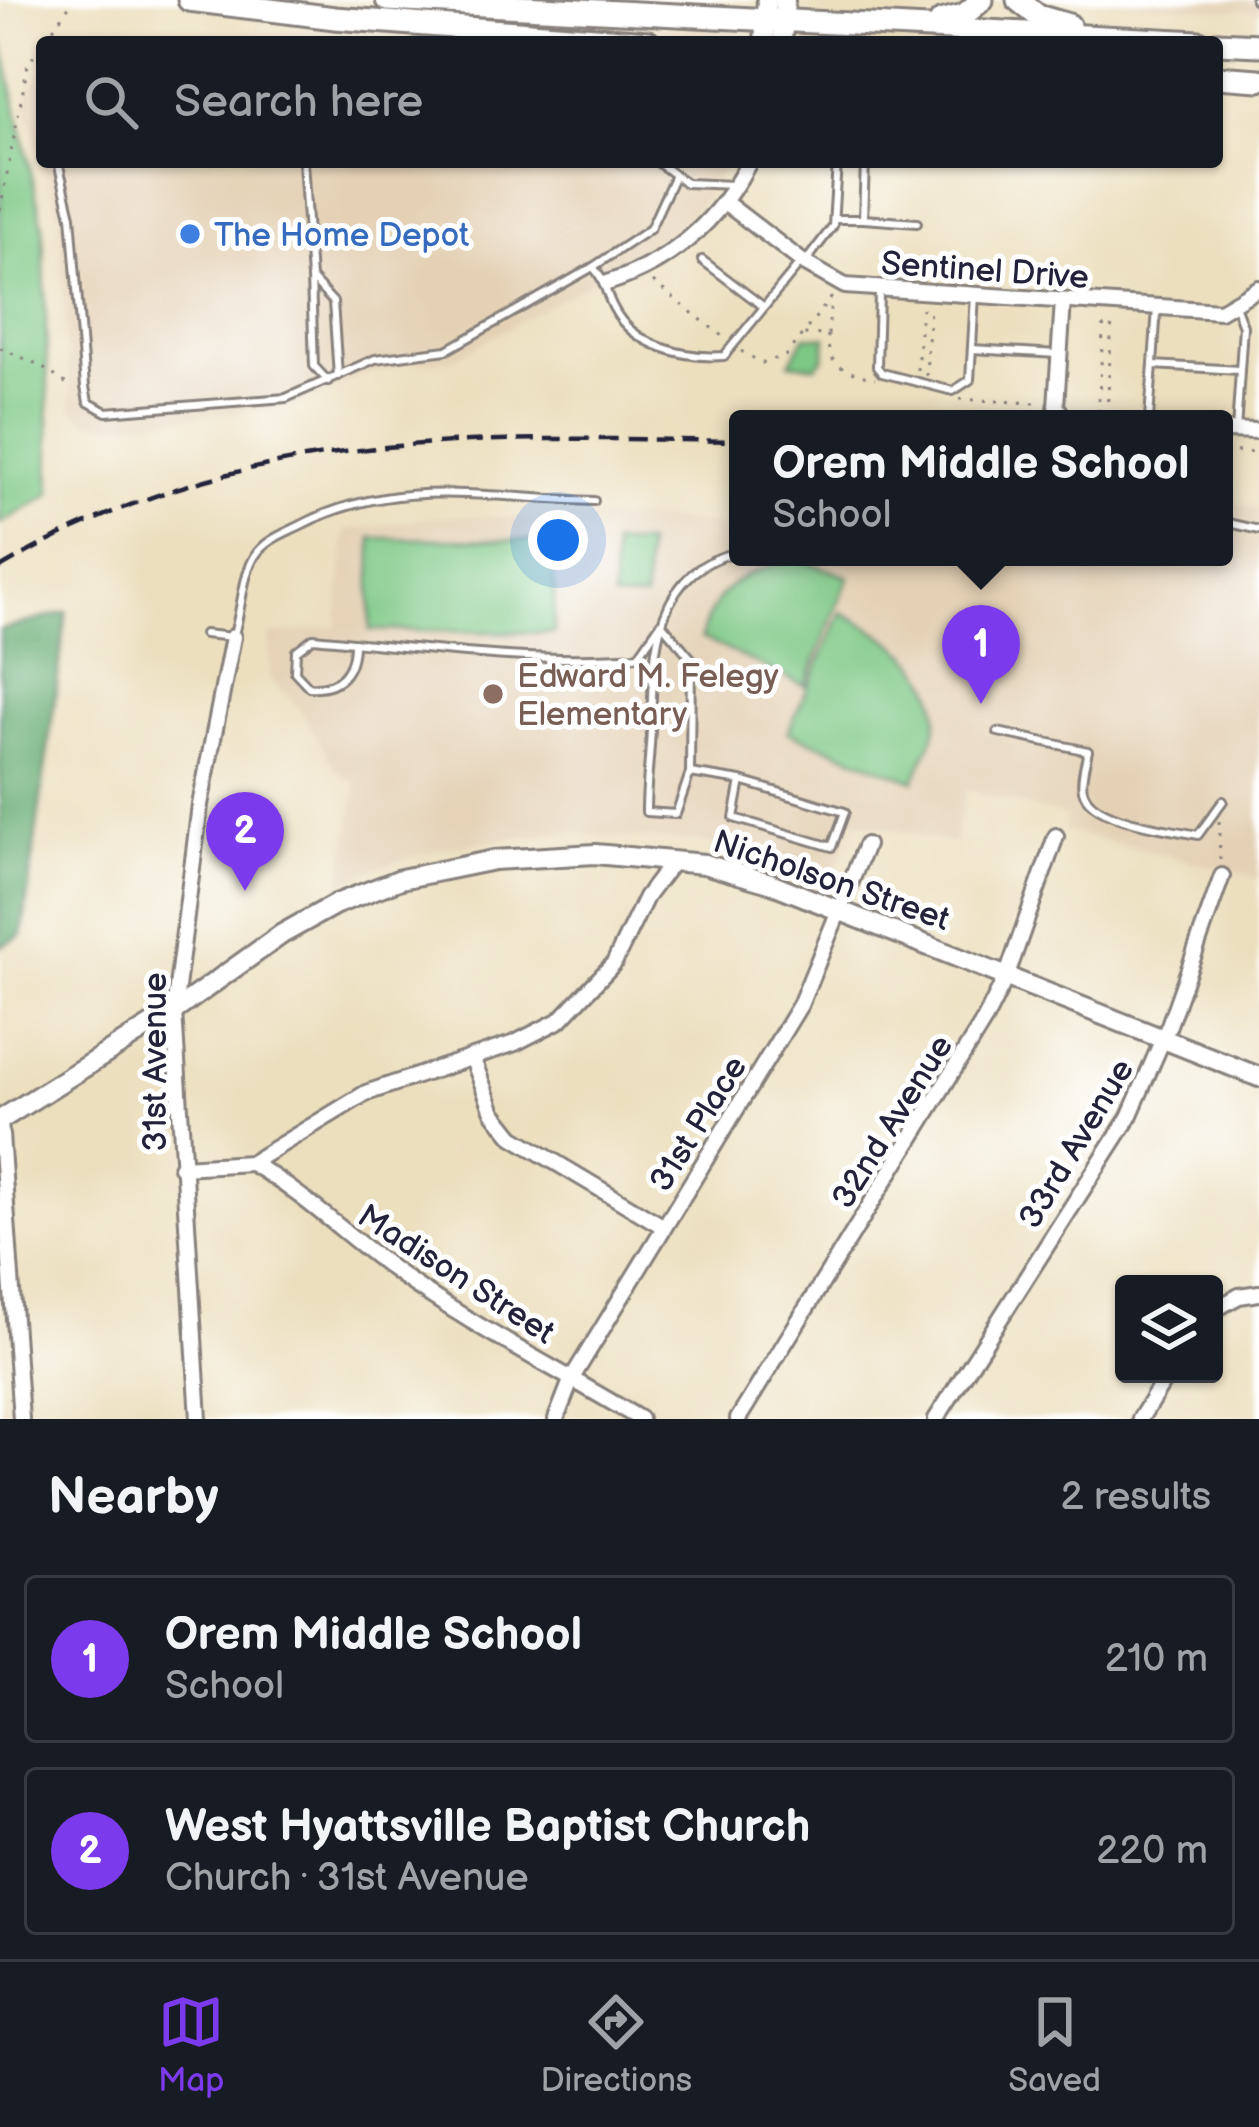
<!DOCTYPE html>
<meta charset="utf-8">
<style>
:root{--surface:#171b24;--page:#20242c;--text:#f1f3f6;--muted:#9ea1a6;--line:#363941;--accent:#7c3aed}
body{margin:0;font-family:"Balsamiq Sans",sans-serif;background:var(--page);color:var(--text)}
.controls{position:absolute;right:36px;bottom:36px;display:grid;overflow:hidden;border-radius:12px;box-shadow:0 3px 9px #0004}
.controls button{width:108px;height:108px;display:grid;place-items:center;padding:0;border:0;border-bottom:3px solid var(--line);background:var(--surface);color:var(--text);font:60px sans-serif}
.you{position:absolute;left:558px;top:540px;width:42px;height:42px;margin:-30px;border:9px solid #fff;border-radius:50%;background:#1a73e8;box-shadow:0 0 0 18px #1a73e833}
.badge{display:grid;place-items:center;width:78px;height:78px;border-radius:50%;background:var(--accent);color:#fff;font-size:39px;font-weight:700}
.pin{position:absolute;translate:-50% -99px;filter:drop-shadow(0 3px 6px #0008)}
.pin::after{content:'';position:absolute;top:63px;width:42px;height:36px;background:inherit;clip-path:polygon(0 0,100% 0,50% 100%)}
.popup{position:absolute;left:729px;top:410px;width:504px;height:156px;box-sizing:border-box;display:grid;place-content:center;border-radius:12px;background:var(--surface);filter:drop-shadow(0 3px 9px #0005);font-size:39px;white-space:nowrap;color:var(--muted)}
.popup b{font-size:45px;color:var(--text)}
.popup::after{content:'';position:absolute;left:50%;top:100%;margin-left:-24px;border:24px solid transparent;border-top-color:var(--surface)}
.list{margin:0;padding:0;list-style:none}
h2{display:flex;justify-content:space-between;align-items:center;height:156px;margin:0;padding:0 48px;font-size:51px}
h2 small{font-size:39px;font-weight:400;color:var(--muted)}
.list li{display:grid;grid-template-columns:78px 1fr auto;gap:36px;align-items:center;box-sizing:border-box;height:168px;margin:0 24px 24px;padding:0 24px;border:3px solid var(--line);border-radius:12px}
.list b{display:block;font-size:45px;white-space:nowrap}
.list p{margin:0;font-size:39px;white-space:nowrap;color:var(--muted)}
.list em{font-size:39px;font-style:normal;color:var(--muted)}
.icon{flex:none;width:66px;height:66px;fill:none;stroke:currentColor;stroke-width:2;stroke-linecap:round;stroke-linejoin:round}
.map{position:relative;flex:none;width:1259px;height:1419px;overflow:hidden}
.search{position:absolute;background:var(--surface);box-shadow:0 3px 9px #0004;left:36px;right:36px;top:36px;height:132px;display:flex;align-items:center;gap:30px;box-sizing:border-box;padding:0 42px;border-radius:12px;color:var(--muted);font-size:45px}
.sheet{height:540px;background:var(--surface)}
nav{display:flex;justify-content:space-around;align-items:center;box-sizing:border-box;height:168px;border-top:3px solid var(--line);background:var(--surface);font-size:33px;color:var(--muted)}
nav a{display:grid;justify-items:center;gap:6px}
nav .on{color:var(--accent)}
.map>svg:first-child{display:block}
.built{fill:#e4d1b5}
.green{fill:#7ec885;stroke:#507560;stroke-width:3}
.forest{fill:#66ac72;stroke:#446756;stroke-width:3}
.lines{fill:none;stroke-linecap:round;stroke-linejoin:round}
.lane-casing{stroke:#87807c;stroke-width:12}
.street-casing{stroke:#87807c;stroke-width:20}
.secondary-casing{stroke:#87807c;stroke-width:24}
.primary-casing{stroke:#87807c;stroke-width:27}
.path{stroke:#87807c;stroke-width:3;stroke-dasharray:3 9;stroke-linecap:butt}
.lane{stroke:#fff;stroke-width:6}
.street{stroke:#fff;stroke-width:14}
.secondary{stroke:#fff;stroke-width:18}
.primary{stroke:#fff;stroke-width:21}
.rail{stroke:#22223b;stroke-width:4.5;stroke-dasharray:18 9;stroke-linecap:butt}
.shop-dot{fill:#3f7fe0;stroke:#fff;stroke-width:4.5}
.education-dot{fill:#8d6e63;stroke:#fff;stroke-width:4.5}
.labels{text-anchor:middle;stroke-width:10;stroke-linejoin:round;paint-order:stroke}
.shop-label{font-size:33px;fill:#366cbe;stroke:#fff;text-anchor:start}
.street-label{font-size:33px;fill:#22223b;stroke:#fff}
.education-label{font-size:33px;fill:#785e54;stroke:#fff;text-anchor:start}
</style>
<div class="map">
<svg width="1259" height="1419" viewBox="0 0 1259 1419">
<rect width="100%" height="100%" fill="#fff"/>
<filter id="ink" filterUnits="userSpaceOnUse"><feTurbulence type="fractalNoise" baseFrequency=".00833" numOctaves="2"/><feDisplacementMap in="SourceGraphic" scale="24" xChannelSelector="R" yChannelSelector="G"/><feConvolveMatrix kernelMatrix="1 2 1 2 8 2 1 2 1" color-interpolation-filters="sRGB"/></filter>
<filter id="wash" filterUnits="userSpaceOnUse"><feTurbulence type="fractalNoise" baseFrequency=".004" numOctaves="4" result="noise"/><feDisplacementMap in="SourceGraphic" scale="48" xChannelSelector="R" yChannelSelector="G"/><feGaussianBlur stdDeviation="2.7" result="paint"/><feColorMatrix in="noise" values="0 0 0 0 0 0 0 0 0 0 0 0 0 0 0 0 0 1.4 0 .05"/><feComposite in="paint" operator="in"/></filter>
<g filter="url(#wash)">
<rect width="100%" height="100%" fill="#ecdfbe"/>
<g class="built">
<polygon points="839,0 953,0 953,9"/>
<polygon points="1088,0 1259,0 1259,12"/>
<polygon points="42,72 42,161 27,109 27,91"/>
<polygon points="42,162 729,162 698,207 663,241 451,360 406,364 363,376 296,406 111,425 87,422 71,408 58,217"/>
<polygon points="1224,500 1259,509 1259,878 1064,831 1066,816 966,790 953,843 853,820 830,885 743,852 699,842 560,832 444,848 378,867 340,885 357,784 338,772 299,708 270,680 269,635 337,626 345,530 439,516 682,520 738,530 738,557 1224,557"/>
</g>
<g class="green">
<polygon points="0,33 43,226 51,494 0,524"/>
<polygon points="805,336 826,337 824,358 816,366 790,363"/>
<polygon points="372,538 555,541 554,633 370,630"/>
<polygon points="613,544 646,544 645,599 613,599"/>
<path d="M799,559L849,577L805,686L701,638C715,584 747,569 799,559Z"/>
<path d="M842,612C884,635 938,663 937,719C937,737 920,763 914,781L788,732Z"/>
</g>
<polygon class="forest" points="67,612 22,935 0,947 0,630"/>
</g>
<g filter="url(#ink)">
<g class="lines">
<g class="lane-casing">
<g id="lane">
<polyline points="1255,0 1259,0"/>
<path d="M58,162L71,216L85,387L88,402L106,412L286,398L375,359L447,350L593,267C606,281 605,293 614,309C633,346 686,359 724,356L802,261"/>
<polyline points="303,162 311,278 333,302 338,376"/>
<polyline points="657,162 686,183 734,185"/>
<polyline points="835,219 863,219 865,162"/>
<polyline points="863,219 917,223"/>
<polyline points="702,260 764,307"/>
<polyline points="807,260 833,226 837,162"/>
<polyline points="593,267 650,229 674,177"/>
<polyline points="311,278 314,366 328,381"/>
<polyline points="879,293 877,367 882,373 953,391 970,380 975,295"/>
<polyline points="1235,305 1243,326 1236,431"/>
<polyline points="972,349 1058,354"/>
<polyline points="1153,365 1239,370"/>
<polyline points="1149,419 1157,308"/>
<polyline points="1224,522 1259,530"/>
<path d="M738,552C652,570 653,657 651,728C650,756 646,784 646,812L676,814L690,773L741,781L845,812L832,847L734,818L741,781"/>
<path d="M204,634L233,637C242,612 241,579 255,556C265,540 285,533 301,525C396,475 492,499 594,501"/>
<path d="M354,642C354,672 340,689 309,687L295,672L296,651L313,638C421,648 529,664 638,656L661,623L691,658L690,773"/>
<path d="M998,732L1088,751C1086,761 1080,779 1083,790C1090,821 1170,829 1198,835L1223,801"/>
</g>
</g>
<g class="street-casing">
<g id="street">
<polyline points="727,204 804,263 845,286 1220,311 1259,288"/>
<path d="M607,283C672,263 718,221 749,162"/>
<polyline points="1063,301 1056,406 1065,419"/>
<polyline points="1224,430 1259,431"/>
<polyline points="472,1057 493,1112 513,1137 664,1227"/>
<polyline points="0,1120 21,1419"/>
<path d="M251,1163C310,1197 358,1247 415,1285C487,1334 566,1374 640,1419"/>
<polyline points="181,1167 251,1163 366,1093 515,1043 560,1020 614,963 646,897 674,860"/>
<polyline points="1214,1310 1239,1296 1259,1293"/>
<polyline points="199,1419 174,1011 200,805 233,637"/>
<polyline points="556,1419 572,1378 800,1005 866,845"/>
<polyline points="738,1419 985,1019 1007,975 1056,836"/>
<polyline points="936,1419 1129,1117 1169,1025 1222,876"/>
<polyline points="1140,1419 1168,1374"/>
</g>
</g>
<g class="secondary-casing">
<g id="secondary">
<polyline points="764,42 767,0"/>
<polyline points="782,42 785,0"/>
<polyline points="0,1120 174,1011 282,934 336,904 401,879 494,860 595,854 704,864 770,883 1259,1077"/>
</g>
</g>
<g class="primary-casing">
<g id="primary">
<polyline points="189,0 335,18 648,42"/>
<polyline points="387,0 1199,42"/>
<polyline points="1018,0 1038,16 1069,25"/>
<polyline points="941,21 964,15 982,0"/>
<polyline points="1217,43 1259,45"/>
<polyline points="1217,77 1259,80"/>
</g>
</g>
<g class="path">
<polyline points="0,210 28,64 72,2"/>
<polyline points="653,282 727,340"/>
<path d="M828,335C826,368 846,371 875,379"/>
<polyline points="0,348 37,364 73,388"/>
<polyline points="741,351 762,363 785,356 831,298 828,335 804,334"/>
<polyline points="917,370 922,308"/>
<polyline points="926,376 930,308"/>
<polyline points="960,399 1035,403 1042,419"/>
<polyline points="1098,412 1104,318"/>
<polyline points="1107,413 1112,320"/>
<polyline points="1224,451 1259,453"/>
<polyline points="1219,821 1220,860"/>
</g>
<use href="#lane" class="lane"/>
<use href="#street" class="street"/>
<use href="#secondary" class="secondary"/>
<use href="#primary" class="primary"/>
<path class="rail" d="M0,568C237,428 473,436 738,441"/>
</g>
</g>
<circle class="shop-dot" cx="190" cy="234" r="12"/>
<circle class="education-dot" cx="493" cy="694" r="12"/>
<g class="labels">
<g class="shop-label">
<text x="214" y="246">The Home Depot</text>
</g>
<g class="street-label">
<text transform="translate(985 269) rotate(4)" y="12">Sentinel Drive</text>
<text transform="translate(832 879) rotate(19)" y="12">Nicholson Street</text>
<text transform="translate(154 1062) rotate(-90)" y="12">31st Avenue</text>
<text transform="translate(891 1121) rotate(-58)" y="12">32nd Avenue</text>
<text transform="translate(697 1123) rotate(-58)" y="12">31st Place</text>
<text transform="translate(1075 1143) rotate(-59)" y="12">33rd Avenue</text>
<text transform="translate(457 1273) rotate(33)" y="12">Madison Street</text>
</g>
<g class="education-label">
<text x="517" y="687">Edward M. Felegy<tspan x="517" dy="38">Elementary</tspan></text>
</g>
</g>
</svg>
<div class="controls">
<button><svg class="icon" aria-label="layers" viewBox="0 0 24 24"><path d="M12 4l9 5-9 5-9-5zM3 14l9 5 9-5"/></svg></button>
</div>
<div class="you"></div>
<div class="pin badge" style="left:981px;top:704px">1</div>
<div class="popup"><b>Orem Middle School</b>School</div>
<div class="pin badge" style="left:245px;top:891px">2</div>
<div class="search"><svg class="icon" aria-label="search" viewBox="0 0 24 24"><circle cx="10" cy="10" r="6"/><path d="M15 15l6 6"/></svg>Search here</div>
</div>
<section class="sheet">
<h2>Nearby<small>2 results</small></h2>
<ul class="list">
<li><span class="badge">1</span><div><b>Orem Middle School</b><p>School</p></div><em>210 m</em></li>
<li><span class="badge">2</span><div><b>West Hyattsville Baptist Church</b><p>Church · 31st Avenue</p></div><em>220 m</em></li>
</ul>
</section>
<nav>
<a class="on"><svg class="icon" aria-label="map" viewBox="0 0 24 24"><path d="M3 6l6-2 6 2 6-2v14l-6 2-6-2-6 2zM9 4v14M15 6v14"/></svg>Map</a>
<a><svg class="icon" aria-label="directions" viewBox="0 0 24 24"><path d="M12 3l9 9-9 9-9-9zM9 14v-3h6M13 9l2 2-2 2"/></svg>Directions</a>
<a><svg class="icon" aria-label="saved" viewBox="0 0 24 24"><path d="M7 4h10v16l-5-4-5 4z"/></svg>Saved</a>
</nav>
